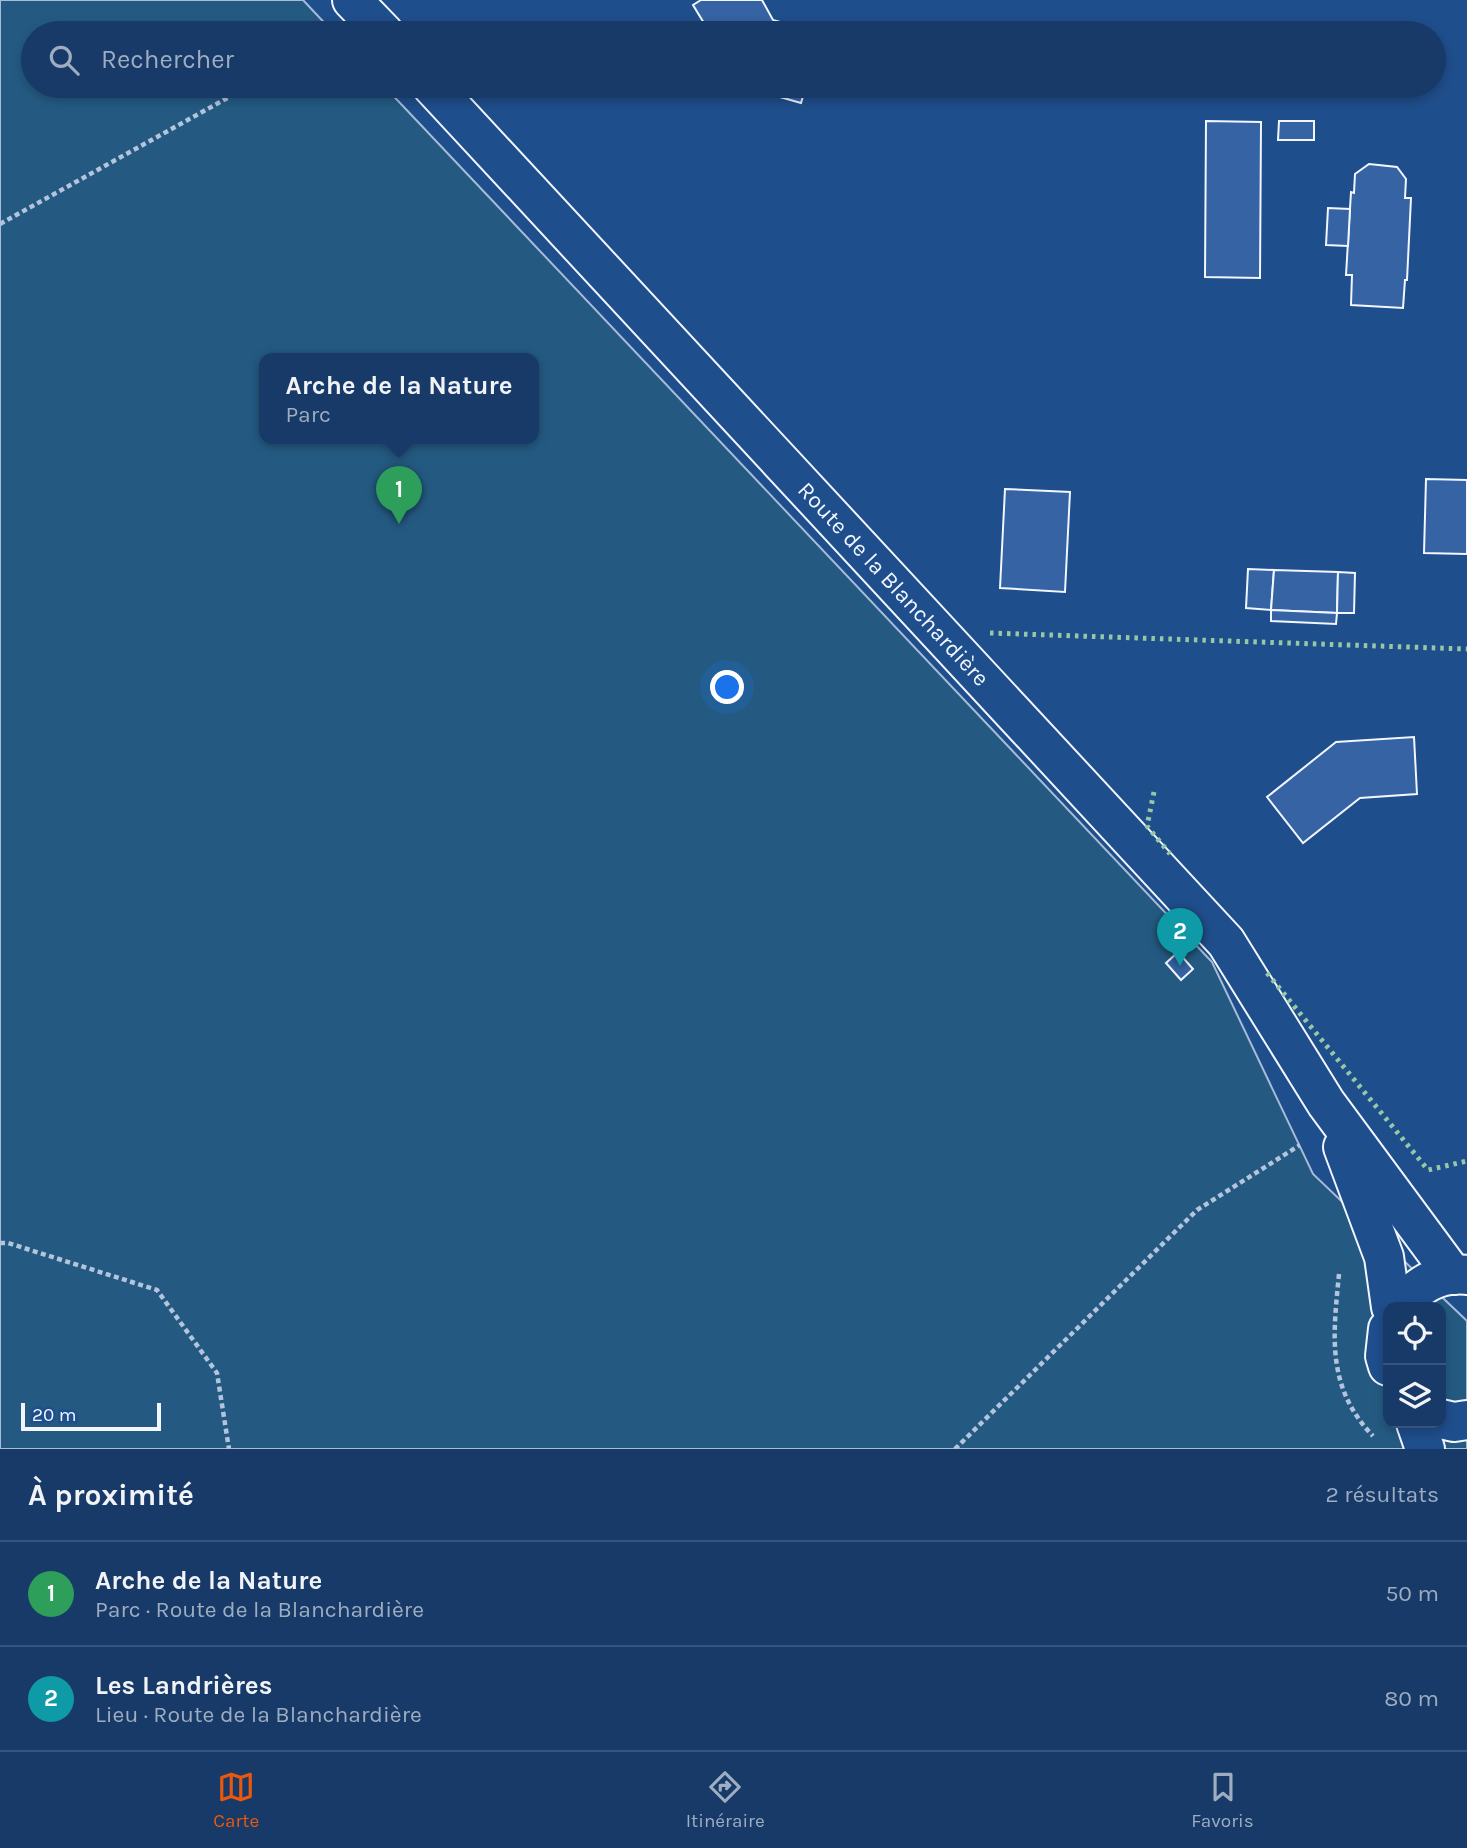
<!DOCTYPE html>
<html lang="fr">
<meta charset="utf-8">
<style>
:root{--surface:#173a69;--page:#244571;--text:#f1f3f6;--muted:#9eadc0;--line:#36547d;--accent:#ea580c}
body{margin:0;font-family:Karla,sans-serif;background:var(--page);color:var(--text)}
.controls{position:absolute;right:21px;bottom:21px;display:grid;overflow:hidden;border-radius:14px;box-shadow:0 4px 10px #0003}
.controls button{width:63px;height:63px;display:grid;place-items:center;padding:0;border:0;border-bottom:2px solid var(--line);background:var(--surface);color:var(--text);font:35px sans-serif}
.scale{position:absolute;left:21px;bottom:18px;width:140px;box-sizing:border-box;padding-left:7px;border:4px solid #f2f6ff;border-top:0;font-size:19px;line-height:24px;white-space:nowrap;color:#f2f6ff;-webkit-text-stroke:5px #1f4e8c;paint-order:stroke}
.you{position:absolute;left:728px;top:688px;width:24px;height:24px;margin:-18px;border:5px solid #fff;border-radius:50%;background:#1a73e8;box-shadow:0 0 0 10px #1a73e833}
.badge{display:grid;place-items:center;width:46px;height:46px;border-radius:50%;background:var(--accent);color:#fff;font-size:23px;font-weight:700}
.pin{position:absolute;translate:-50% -58px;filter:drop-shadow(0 2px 4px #0008)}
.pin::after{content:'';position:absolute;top:37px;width:24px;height:21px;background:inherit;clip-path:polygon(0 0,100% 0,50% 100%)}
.popup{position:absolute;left:259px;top:353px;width:280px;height:91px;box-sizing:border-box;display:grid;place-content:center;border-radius:14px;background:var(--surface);filter:drop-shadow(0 2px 5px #0005);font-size:23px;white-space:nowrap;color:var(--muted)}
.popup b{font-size:26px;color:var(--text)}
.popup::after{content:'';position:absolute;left:50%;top:100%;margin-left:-14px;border:14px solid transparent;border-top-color:var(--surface)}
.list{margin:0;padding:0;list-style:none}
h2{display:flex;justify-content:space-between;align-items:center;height:91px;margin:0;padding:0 28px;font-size:30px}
h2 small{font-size:23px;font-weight:400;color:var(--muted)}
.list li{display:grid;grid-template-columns:46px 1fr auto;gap:21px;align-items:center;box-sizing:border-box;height:105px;padding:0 28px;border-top:2px solid var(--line)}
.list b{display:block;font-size:26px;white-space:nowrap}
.list p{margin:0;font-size:23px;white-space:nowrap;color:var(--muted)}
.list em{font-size:23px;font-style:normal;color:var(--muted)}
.icon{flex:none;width:38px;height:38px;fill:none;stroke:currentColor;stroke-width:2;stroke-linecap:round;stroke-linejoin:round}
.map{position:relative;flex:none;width:1467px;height:1449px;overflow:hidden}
.search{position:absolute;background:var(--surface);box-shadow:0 4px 10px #0003;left:21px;right:21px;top:21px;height:77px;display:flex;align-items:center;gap:18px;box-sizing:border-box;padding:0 24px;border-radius:38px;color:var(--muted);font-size:26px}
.sheet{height:301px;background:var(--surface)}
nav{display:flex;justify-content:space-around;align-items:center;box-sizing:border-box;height:98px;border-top:2px solid var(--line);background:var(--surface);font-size:19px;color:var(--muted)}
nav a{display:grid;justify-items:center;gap:4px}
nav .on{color:var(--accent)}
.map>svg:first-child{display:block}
.green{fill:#245a82;stroke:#a8bbd7;stroke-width:2;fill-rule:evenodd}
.building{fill:#3563a3;stroke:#f2f6ff;stroke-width:2}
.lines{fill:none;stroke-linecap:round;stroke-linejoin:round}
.minor-casing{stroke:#f2f6ff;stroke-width:42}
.tertiary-casing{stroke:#f2f6ff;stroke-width:42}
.path{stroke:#b3c4dc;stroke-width:4.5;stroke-dasharray:5 3.5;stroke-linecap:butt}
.minor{stroke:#1f4e8c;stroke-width:38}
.tertiary{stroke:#1f4e8c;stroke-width:38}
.hedge{stroke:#97c8a6;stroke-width:5;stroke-dasharray:3.5 5;stroke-linecap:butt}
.labels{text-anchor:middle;stroke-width:5;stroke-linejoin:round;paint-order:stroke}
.street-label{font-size:23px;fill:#f2f6ff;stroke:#1f4e8c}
</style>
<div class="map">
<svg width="1467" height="1449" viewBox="0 0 1467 1449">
<rect width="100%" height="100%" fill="#1f4e8c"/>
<path class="green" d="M0,0H303L334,33H33V86H384L1212,962L1313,1174L1467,1321V1449H0ZM264,358H534V438H264ZM1388,1307H1441V1423H1388Z"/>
<g class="building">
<polygon points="701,0 762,0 773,20 820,33 710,33 693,5"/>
<polygon points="1005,27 1038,29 1038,33 1004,33"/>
<rect x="1038" y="29" width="12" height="4"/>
<polygon points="753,86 806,86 801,103 752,89"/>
<polygon points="1206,121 1261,122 1260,278 1205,277"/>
<polygon points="1279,121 1314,121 1314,140 1278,140"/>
<polygon points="1369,164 1397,167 1406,179 1405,198 1411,198 1407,280 1405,280 1403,308 1351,305 1352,275 1346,275 1351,192 1354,193 1355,174"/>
<polygon points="1328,208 1350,209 1348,246 1326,245"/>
<polygon points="1426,479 1467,480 1467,554 1424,553"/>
<polygon points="1005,489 1070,492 1065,592 1000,588"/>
<polygon points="1248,569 1274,570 1271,610 1246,608"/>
<polygon points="1274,570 1338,572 1337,613 1271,610"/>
<polygon points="1338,572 1355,573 1354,613 1337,613"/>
<polygon points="1271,610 1337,613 1336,624 1271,621"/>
<polygon points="1414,737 1417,794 1360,798 1303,843 1267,797 1336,742"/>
<polygon points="1178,952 1193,969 1181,980 1166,963"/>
</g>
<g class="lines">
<g class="minor-casing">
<g id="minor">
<polyline points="352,0 384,33"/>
<path id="s1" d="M432,86L1226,942L1326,1103L1453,1275"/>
<polyline points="1343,1147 1384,1257 1391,1307"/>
</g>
</g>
<g class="tertiary-casing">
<g id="tertiary">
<path d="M1398,1307C1417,1287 1437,1271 1467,1275"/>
<polyline points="1388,1329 1385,1356 1388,1366"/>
<polyline points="1441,1419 1454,1422 1467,1420"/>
<polyline points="1416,1423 1425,1449"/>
</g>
</g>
<g class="path">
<polyline points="0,224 249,86"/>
<polyline points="0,1243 8,1243 157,1290 217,1373 229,1449"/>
<path d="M1339,1274C1333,1336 1326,1387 1373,1436"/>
<polyline points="955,1449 1197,1210 1300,1145"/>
</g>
<use href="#minor" class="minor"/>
<use href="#tertiary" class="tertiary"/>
<g class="hedge">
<polyline points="990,633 1467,649"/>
<polyline points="1154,792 1147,826 1170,854"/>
<polyline points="1267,973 1428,1170 1467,1161"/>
</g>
</g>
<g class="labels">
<g class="street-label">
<text dy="8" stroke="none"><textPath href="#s1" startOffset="679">Route de la Blanchardière</textPath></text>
</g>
</g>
</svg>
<div class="controls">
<button><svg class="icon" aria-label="locate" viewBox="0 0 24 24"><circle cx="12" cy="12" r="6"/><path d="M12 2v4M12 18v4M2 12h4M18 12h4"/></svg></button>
<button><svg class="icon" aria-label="layers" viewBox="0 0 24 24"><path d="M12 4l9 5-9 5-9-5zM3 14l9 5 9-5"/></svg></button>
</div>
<div class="scale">20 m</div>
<div class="you"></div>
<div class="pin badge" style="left:399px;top:524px;background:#2e9e5b">1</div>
<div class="popup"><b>Arche de la Nature</b>Parc</div>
<div class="pin badge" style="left:1180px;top:966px;background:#0f9aa8">2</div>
<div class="search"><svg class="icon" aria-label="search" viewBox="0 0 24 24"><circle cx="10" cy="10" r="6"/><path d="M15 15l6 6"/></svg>Rechercher</div>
</div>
<section class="sheet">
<h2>À proximité<small>2 résultats</small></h2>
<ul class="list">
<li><span class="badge" style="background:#2e9e5b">1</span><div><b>Arche de la Nature</b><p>Parc · Route de la Blanchardière</p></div><em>50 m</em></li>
<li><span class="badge" style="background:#0f9aa8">2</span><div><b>Les Landrières</b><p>Lieu · Route de la Blanchardière</p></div><em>80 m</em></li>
</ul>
</section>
<nav>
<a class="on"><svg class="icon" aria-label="map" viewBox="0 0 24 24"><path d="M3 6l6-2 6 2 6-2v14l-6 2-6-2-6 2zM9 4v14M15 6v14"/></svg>Carte</a>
<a><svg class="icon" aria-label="directions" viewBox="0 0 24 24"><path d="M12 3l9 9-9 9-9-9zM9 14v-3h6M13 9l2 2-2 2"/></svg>Itinéraire</a>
<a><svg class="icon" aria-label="saved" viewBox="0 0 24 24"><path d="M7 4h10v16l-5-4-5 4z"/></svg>Favoris</a>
</nav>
